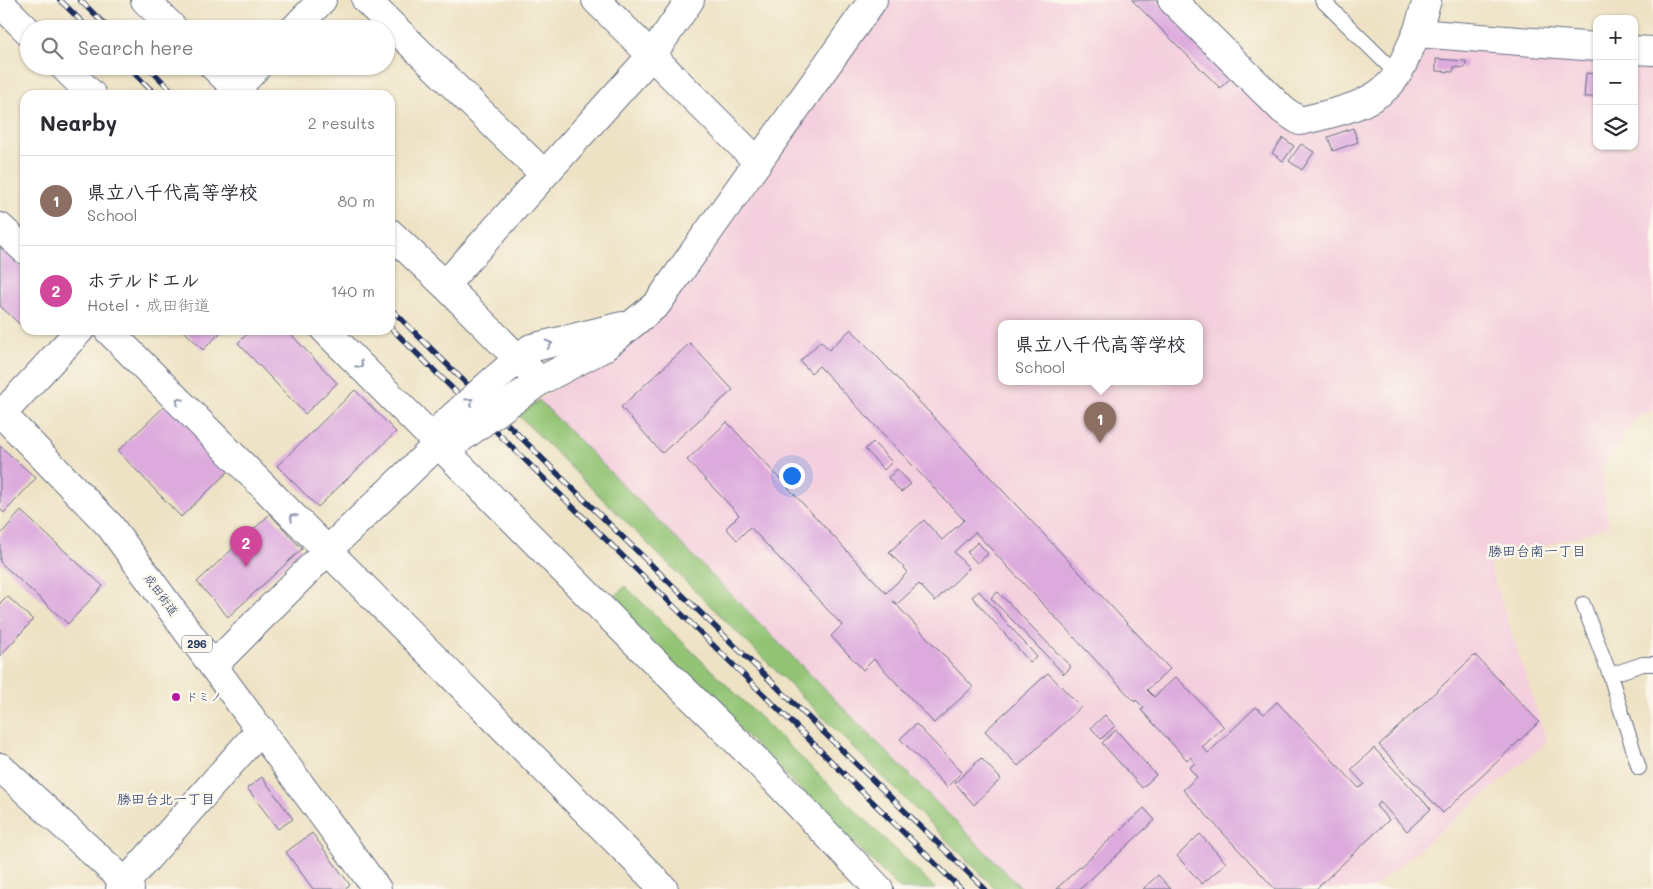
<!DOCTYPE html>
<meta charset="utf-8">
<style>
:root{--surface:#fff;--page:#f7f7f7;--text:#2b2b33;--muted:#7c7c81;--line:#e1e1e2;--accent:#111827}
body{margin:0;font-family:Mali,"Klee One",sans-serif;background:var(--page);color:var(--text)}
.controls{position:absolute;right:15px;top:15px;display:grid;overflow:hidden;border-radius:10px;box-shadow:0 1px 4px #0004}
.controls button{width:45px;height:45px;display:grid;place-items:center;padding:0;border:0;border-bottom:1px solid var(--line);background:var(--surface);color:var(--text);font:25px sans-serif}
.you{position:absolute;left:791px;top:475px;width:18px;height:18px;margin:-12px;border:4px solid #fff;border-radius:50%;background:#1a73e8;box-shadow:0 0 0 8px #1a73e833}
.badge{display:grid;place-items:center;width:32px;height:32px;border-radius:50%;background:var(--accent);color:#fff;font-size:16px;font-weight:700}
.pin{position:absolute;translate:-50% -41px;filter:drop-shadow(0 1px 2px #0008)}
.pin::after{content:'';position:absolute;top:26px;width:18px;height:15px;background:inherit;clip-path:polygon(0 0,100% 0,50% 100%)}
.popup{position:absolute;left:998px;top:320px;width:205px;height:65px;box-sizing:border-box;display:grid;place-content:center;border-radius:10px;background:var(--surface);filter:drop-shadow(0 1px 4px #0005);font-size:16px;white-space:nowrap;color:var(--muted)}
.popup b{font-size:19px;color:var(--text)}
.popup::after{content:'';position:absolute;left:50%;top:100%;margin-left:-10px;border:10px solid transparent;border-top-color:var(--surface)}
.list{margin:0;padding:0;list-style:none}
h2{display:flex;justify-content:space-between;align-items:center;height:65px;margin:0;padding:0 20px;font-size:21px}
h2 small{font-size:16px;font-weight:400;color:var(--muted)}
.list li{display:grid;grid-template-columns:32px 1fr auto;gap:15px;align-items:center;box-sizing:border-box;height:90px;padding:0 20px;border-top:1px solid var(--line)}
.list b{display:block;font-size:19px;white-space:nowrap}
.list p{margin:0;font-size:16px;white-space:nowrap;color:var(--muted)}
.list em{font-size:16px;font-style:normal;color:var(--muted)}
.icon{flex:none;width:28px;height:28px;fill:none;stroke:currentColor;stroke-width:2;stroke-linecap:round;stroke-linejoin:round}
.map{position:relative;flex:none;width:1653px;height:889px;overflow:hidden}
.search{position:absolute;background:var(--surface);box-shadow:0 1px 4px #0004;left:20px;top:20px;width:375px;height:55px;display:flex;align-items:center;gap:12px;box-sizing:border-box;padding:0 18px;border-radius:28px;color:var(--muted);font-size:19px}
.panel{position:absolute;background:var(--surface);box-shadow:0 1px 4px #0004;left:20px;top:90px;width:375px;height:245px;border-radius:15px}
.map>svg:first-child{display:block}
.built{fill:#f4cfdd;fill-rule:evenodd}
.green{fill:#93c475;stroke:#577a6a}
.building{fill:#ddaade}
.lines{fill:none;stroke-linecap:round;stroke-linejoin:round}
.service-casing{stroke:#656e82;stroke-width:16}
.minor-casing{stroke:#656e82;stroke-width:30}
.tertiary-casing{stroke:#656e82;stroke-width:30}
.trunk-casing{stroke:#656e82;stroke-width:30}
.service{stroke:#fff;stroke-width:14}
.minor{stroke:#fff;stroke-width:28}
.tertiary{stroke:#fff;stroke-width:28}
.trunk{stroke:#fff;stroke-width:28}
.rail-casing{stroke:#1b2f5e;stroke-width:5.5}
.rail{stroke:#fbf7ec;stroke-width:4;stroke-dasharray:11;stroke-linecap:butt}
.tertiary-bridge-casing{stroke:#656e82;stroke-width:30;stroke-linecap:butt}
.tertiary-bridge{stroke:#fff;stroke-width:28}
.oneway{stroke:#8d97ae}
.poi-dot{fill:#b5179e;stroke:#fbf7ec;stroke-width:2}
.labels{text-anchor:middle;stroke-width:5;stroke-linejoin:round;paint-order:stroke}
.shield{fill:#fbf7ec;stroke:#5e6b89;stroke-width:1}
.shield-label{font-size:11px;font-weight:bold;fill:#1b2f5e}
.street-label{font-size:12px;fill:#1b2f5e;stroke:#fbf7ec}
.poi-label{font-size:12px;fill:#1b2f5e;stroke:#fbf7ec;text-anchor:start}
.neighbourhood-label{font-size:14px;fill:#1b2f5e;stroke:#fbf7ec}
</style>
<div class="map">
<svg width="1653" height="889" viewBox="0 0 1653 889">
<rect width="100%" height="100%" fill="#fbf7ec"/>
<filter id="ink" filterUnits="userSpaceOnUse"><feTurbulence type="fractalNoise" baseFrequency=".02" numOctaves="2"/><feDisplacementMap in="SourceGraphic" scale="10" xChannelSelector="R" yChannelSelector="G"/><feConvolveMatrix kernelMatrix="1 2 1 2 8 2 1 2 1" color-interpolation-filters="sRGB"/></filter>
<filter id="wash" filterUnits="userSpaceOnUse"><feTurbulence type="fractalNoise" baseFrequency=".0096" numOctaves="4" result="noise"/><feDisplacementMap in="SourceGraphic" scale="20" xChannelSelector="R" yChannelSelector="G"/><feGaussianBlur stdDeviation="1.12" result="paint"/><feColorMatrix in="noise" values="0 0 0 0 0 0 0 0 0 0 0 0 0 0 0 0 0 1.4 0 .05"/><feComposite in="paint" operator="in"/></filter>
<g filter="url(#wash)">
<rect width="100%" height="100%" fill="#eee2c4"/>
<path class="built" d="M889,0H1160L1297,132L1421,50L1438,43L1597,54V146H1634V57L1653,58V411L1638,416L1601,469L1609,526L1489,564L1547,742L1372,889H1022L539,400L653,324L787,143ZM1001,324H1199V382H1001Z"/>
<g class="green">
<polygon points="539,400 1022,889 996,889 519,416"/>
<polygon points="625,586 936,889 900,889 611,601"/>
</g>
<g id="blocks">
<g class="building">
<polygon points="1132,0 1155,0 1232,77 1220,88"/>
<polygon points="1436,59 1466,61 1465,68 1454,67 1453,72 1436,71"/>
<polygon points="1586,73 1597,74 1597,97 1584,97"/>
<polygon points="1353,128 1358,142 1333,151 1328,137"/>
<polygon points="1283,138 1294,146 1283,161 1272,153"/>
<polygon points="1301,144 1314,152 1302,170 1289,161"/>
<polygon points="0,241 25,265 25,329 0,306"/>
<polygon points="851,329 1170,669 1147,690 1154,697 1176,677 1224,727 1202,747 1208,753 1256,707 1264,714 1277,702 1359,788 1364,784 1351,770 1374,748 1431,809 1407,831 1380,802 1376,806 1389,820 1316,889 1275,889 1183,790 1197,777 1189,768 1195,763 1190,757 1187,760 1141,710 1144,708 1136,700 1135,702 975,532 954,552 969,568 935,601 919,584 897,604 893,601 973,687 934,723 874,659 863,670 831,636 842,625 750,527 737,540 726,528 739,515 687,460 727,422 886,593 908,572 889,552 924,520 942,540 964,520 819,366 811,373 800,361 821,341 829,350"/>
<polygon points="183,330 223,330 203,350"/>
<polygon points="251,330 287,330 337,383 305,414 238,343"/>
<polygon points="690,343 733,390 662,453 621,407"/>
<polygon points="355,390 396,432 318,507 277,466"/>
<polygon points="171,400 234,466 181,517 118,451"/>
<polygon points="873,442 892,462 884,470 865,449"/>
<polygon points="0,446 36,478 4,513 0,509"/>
<polygon points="897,469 911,484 901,492 888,478"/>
<polygon points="21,511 103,586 68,624 0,562 0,535"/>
<polygon points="270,514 302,549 228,617 197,582"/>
<polygon points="978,542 988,554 977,563 967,552"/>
<polygon points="979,591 1037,657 1030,662 972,597"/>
<polygon points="998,592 1071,667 1064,674 991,598"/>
<polygon points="7,596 33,620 0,656 0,603"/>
<polygon points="1475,655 1539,722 1443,813 1379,745"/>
<polygon points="1048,673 1081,707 1018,766 985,731"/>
<polygon points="1105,715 1115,726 1101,739 1091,728"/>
<polygon points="916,724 962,772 947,787 900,739"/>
<polygon points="1116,730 1156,775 1142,788 1102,743"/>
<polygon points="981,758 1001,779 974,805 955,783"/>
<polygon points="262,777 293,819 278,829 247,788"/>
<polygon points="1144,808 1155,820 1080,889 1056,889"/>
<polygon points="312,833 350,885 345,889 313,889 286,852"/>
<polygon points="1200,834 1226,863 1202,884 1177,856"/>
<polygon points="1158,875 1171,889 1143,889"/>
</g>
</g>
</g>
<g filter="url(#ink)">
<use href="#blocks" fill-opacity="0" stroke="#656e82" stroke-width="1"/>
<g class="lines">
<g class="service-casing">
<g id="service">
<polyline points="1322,0 1397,74"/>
<polyline points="1583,604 1610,675 1639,768"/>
<polyline points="1610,675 1643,664 1653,664"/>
</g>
</g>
<g class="minor-casing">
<g id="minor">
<polyline points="145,0 174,29"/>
<polyline points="366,0 544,174"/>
<polyline points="596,0 758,162"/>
<path d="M1172,0L1283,110L1300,121C1329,114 1364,108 1387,87C1400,76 1409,48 1417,33"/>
<polyline points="1427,0 1417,33 1597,47"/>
<polyline points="0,3 29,32"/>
<polyline points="294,29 322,0"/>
<polyline points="1634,50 1653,51"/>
<polyline points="63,66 92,95"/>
<polyline points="213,66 243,95"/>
<polyline points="236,89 258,66"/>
<polyline points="0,227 25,250"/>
<polyline points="390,233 445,285 540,381"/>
<polyline points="445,285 652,55 690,0"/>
<polyline points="108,330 664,889"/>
<polyline points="325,330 634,641 757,761 879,889"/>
<polyline points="0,416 80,330"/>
<polyline points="0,767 125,882 130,889"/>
</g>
</g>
<g class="tertiary-casing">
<g id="tertiary">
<polyline points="495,379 531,348 622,326"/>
<polyline points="512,401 540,381 603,348 657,304 873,0"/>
<polyline points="213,666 327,551 438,444 445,424"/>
<polyline points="120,889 261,729"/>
</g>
</g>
<g class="trunk-casing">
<polyline id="trunk" points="0,412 110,526 377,889"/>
</g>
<use href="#service" class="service"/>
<use href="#minor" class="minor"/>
<use href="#tertiary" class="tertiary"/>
<use href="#trunk" class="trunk"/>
<g class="rail-casing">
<g id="rail">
<polyline points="60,0 89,29"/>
<polyline points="80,0 109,29"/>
<polyline points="127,66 156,95"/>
<polyline points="147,66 176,95"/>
<polyline points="390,308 565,481 985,889"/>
<polyline points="390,327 961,889"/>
</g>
</g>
<use href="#rail" class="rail"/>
<g class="tertiary-bridge-casing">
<g id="tertiary-bridge">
<polyline points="445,424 495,379"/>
<polyline points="460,439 512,401"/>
</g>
</g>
<use href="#tertiary-bridge" class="tertiary-bridge"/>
</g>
<defs><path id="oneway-chevron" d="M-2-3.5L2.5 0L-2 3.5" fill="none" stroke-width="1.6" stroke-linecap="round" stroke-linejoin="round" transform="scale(1.25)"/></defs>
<g class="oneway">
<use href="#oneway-chevron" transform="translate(549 344) rotate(-14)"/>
<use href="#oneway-chevron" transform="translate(360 365) rotate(46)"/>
<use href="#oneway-chevron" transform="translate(179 401) rotate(-135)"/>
<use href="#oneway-chevron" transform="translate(470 401) rotate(-42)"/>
<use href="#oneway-chevron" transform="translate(293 517) rotate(-135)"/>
</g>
</g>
<circle class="poi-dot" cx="176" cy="697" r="5"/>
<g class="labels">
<rect class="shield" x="182" y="635.5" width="30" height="17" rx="4"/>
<g class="shield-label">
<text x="197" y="648">296</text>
</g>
<g class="street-label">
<text transform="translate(161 595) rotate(54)" y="4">成田街道</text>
</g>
<g class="poi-label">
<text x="186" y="701">ドミノ</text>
</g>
<g class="neighbourhood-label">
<text x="1537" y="556">勝田台南一丁目</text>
<text x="166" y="804">勝田台北一丁目</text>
</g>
</g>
</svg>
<div class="controls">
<button>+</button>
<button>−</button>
<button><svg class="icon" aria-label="layers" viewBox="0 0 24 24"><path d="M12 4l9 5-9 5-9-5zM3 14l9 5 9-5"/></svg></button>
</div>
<div class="you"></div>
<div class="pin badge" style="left:1100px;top:443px;background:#8d6e63">1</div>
<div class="popup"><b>県立八千代高等学校</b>School</div>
<div class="pin badge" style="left:246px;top:567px;background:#d1479c">2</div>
<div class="search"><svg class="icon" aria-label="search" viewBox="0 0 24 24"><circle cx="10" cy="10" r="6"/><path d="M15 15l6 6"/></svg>Search here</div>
<section class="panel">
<h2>Nearby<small>2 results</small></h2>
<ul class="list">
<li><span class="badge" style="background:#8d6e63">1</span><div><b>県立八千代高等学校</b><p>School</p></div><em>80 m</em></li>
<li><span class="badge" style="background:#d1479c">2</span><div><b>ホテルドエル</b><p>Hotel · 成田街道</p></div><em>140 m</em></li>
</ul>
</section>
</div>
